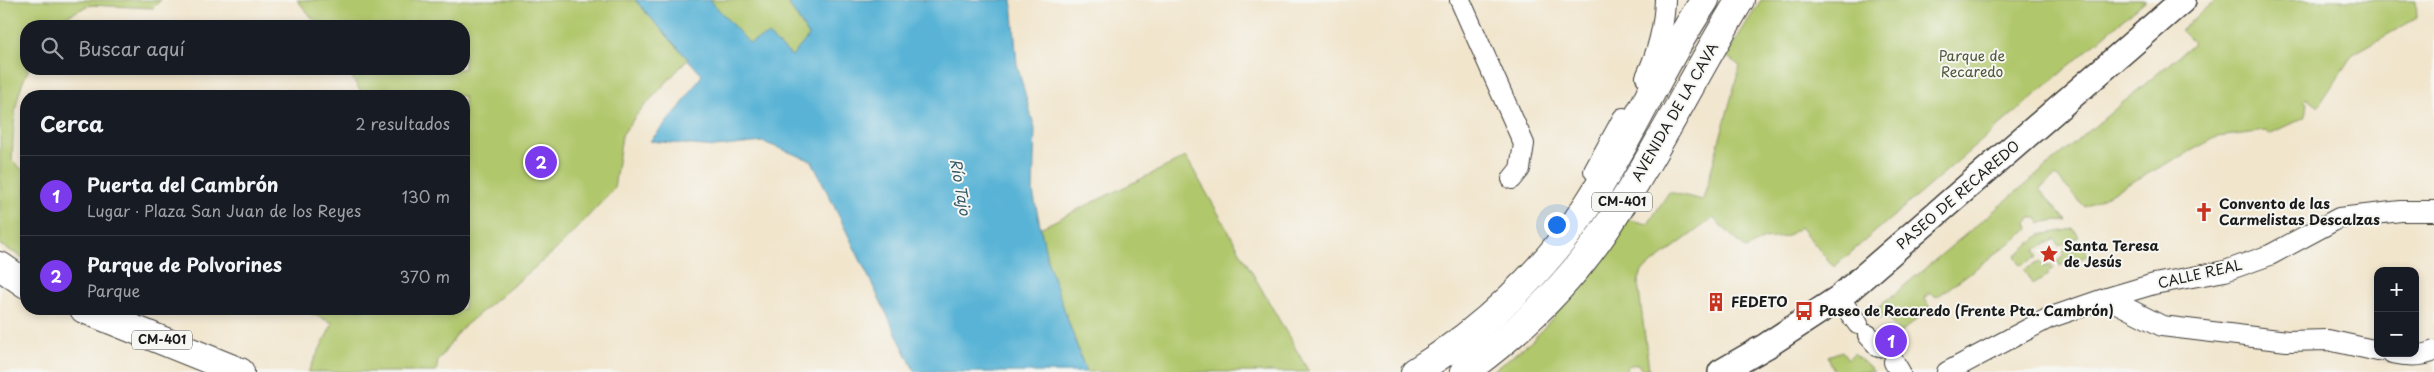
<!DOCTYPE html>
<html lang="es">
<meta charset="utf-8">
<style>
:root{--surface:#171b24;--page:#242831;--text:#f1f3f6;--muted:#9ea1a6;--line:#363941;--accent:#7c3aed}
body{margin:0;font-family:"Playpen Sans",sans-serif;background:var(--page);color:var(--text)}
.controls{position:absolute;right:15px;bottom:15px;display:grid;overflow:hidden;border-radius:10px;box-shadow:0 2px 8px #0003}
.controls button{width:45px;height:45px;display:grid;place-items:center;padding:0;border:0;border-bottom:1px solid var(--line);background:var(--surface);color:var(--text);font:25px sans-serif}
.you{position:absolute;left:1556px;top:224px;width:18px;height:18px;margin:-12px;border:4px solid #fff;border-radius:50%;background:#1a73e8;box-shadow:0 0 0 8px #1a73e833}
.badge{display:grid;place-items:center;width:32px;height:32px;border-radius:50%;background:var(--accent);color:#fff;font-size:16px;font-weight:700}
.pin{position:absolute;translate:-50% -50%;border:2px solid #fff;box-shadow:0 1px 5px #0006}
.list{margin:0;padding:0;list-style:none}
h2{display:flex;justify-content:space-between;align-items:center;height:65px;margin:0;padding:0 20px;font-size:21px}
h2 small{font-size:16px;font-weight:400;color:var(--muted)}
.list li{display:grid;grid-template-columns:32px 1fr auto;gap:15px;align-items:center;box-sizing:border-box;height:80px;padding:0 20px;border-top:1px solid var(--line)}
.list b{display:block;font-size:19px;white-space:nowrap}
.list p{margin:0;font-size:16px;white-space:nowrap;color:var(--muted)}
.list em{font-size:16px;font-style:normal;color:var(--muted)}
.icon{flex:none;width:28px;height:28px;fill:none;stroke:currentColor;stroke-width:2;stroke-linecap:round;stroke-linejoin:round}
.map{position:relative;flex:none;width:2434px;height:372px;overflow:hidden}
.search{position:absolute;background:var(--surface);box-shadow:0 2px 8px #0003;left:20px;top:20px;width:450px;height:55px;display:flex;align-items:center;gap:12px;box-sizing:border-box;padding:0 18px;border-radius:20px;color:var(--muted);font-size:19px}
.panel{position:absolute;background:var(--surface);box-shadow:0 2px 8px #0003;left:20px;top:90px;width:450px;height:225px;border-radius:20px}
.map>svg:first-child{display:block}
.green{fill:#b1c76c;stroke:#667244}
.water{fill:#58b3d6;stroke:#3a6879}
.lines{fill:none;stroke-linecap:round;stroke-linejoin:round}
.minor-casing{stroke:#3c3a36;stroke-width:22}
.tertiary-casing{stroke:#3c3a36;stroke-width:28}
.primary-casing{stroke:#3c3a36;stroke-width:30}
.minor{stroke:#fff;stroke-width:20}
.tertiary{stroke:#fff;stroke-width:25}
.primary{stroke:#fff;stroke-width:28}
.labels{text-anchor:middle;stroke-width:4;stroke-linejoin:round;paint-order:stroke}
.shield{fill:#f6f6f2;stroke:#5d5d5c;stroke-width:1}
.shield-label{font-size:12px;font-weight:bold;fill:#1c1c1c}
.park-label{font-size:14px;fill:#505838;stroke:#f6f6f2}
.street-label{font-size:14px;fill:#1c1c1c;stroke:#f6f6f2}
.poi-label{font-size:14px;font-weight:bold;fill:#1c1c1c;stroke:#f6f6f2;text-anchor:start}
.water-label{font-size:15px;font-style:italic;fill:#345866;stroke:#f6f6f2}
</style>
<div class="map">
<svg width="2434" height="372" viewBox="0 0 2434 372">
<rect width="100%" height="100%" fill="#f6f6f2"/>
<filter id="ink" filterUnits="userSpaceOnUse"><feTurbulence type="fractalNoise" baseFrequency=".02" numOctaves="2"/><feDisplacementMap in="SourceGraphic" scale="10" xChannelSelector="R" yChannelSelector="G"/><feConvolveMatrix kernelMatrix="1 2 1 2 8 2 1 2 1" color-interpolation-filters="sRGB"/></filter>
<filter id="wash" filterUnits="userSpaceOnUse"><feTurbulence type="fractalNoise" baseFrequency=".0096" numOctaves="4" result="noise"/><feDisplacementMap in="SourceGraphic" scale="20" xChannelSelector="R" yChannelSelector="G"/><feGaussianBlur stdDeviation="1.12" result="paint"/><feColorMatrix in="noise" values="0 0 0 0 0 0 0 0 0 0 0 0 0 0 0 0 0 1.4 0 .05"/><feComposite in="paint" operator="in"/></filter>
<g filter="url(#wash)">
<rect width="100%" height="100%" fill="#f1e5cc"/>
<g class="green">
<path d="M0,0H161L153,8L89,5L54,23L52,26H26V69H29C13,97 14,128 12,160L26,173V259L0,245Z"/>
<polygon points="297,0 635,0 688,59 638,113 622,135 614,189 557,249 461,329 438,361 436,372 308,372 333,323 301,309 464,309 464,96 363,96 347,69 464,69 464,26 319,26"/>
<polygon points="710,0 786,0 809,36 793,56 749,44"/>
<polygon points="1761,0 2146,0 1834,267 1800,227 1786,237 1764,239 1746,249 1713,218 1642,271 1638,283 1649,369 1641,369 1638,364 1627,366 1626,371 1622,372 1491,372 1532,341 1585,281 1626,219 1648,224 1669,192 1703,200 1740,66 1726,56"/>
<polygon points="2216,0 2416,0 2417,18 2353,54 2318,107 2306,98 2304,101 2307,103 2305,117 2269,134 2266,131 2217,137 2085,207 2056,176 2039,189 2067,221 2056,220 2040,223 2037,218 2030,218 2027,223 2029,229 1937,297 1932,294 1927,294 1925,299 1930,308 1900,333 1885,315 1880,319 1873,312 2194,43 2181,30"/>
<polygon points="1186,157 1309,372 1086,372 1048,263 1040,228"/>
<polygon points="2074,229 2079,237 2059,246 2055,239 2035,250 2038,257 2020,265 2015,256 2040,235"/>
<polygon points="2081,241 2088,255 2068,265 2067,262 2060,266 2057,261 2065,256 2062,251"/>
<polygon points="2040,262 2043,267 2051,264 2053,269 2047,272 2049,275 2032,284 2024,270"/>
<polygon points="1842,351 1848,359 1854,353 1874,372 1834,372 1828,356"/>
</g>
<polygon class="water" points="635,0 710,0 749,43 768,35 792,56 809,36 786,0 1012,0 1017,65 1035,129 1033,192 1048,263 1086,372 915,372 812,161 763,142 715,147 650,141 680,107 702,75"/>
</g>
<g filter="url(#ink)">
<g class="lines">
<g class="minor-casing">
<g id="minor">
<polyline points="1460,0 1524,144 1520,169 1512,179"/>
<path d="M1646,77C1658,52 1664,28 1665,0"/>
<polyline points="1594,171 1623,118"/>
<polyline points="1839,298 1858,324"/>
<polyline points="2107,298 2162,326 2287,341 2328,340 2378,351"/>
<polyline points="1868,335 1879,347"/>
<path d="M2392,353C2406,356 2422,357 2434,351"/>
<polyline points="1894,362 1900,372"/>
<polyline points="1947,372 2049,318 2107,298 2154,284 2225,271 2270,255 2339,218 2401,211 2434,211"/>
</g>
</g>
<g class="tertiary-casing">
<polyline id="tertiary" points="1721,372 1766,346 1839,298 2183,0"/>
</g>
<g class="primary-casing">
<g id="primary">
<polyline points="0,266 26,284"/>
<polyline points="84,309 240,372"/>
<path d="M1415,372C1483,330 1545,271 1588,204C1631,139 1661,65 1705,0"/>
<path d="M1464,372C1517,334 1566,287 1603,233C1654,158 1693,77 1740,0"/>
</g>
</g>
<use href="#minor" class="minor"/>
<use href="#tertiary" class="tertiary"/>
<use href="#primary" class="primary"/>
</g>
</g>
<defs>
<g id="church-bare" transform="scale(1.5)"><path d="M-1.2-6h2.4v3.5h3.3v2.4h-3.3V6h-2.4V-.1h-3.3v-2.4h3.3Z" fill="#c8321e" stroke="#f6f6f2" stroke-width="2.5" paint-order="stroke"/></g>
<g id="sight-bare" transform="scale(1.5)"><path d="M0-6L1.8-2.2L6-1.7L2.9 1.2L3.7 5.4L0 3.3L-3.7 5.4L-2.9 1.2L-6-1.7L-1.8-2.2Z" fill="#c8321e" stroke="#f6f6f2" stroke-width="2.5" paint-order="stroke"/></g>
<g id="building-bare" transform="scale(1.5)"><path d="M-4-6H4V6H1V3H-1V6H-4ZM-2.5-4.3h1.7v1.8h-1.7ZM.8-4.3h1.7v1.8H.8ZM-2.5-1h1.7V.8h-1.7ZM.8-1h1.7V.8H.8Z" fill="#c8321e" stroke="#f6f6f2" stroke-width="2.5" paint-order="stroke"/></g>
<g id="bus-bare" transform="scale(1.5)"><path d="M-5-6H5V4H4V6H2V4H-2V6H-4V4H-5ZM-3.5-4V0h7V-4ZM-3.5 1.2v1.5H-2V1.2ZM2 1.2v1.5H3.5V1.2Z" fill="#c8321e" stroke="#f6f6f2" stroke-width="2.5" paint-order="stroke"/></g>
</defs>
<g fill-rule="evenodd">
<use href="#church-bare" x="2204" y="212"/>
<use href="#sight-bare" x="2049" y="254"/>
<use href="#building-bare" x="1716" y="302"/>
<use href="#bus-bare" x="1804" y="311"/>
</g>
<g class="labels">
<g class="shield">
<rect x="1592" y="192.5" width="60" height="19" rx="4"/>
<rect x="132" y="330.5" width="60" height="19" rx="4"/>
</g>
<g class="shield-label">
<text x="1622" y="206">CM-401</text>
<text x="162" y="344">CM-401</text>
</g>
<g class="park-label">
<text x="1972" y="61">Parque de<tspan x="1972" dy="16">Recaredo</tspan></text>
</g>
<g class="street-label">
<text transform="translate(1675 112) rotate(-60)" y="5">AVENIDA DE LA CAVA</text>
<text transform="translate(1958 195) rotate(-41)" y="5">PASEO DE RECAREDO</text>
<text transform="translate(2200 274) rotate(-13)" y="5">CALLE REAL</text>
</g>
<g class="poi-label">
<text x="2219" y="209">Convento de las<tspan x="2219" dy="16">Carmelistas Descalzas</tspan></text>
<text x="2064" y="251">Santa Teresa<tspan x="2064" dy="16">de Jesús</tspan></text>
<text x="1731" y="307">FEDETO</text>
<text x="1819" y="316">Paseo de Recaredo (Frente Pta. Cambrón)</text>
</g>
<g class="water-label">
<text transform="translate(960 187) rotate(80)" y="5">Río Tajo</text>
</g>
</g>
</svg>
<div class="controls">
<button>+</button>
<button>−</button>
</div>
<div class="you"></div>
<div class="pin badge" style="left:1891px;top:341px">1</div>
<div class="pin badge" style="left:541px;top:162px">2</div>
<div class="search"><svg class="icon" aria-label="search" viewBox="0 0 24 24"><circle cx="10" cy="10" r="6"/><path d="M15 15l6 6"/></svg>Buscar aquí</div>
<section class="panel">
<h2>Cerca<small>2 resultados</small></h2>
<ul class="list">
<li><span class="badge">1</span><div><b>Puerta del Cambrón</b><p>Lugar · Plaza San Juan de los Reyes</p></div><em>130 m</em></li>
<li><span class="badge">2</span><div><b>Parque de Polvorines</b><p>Parque</p></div><em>370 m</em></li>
</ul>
</section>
</div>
